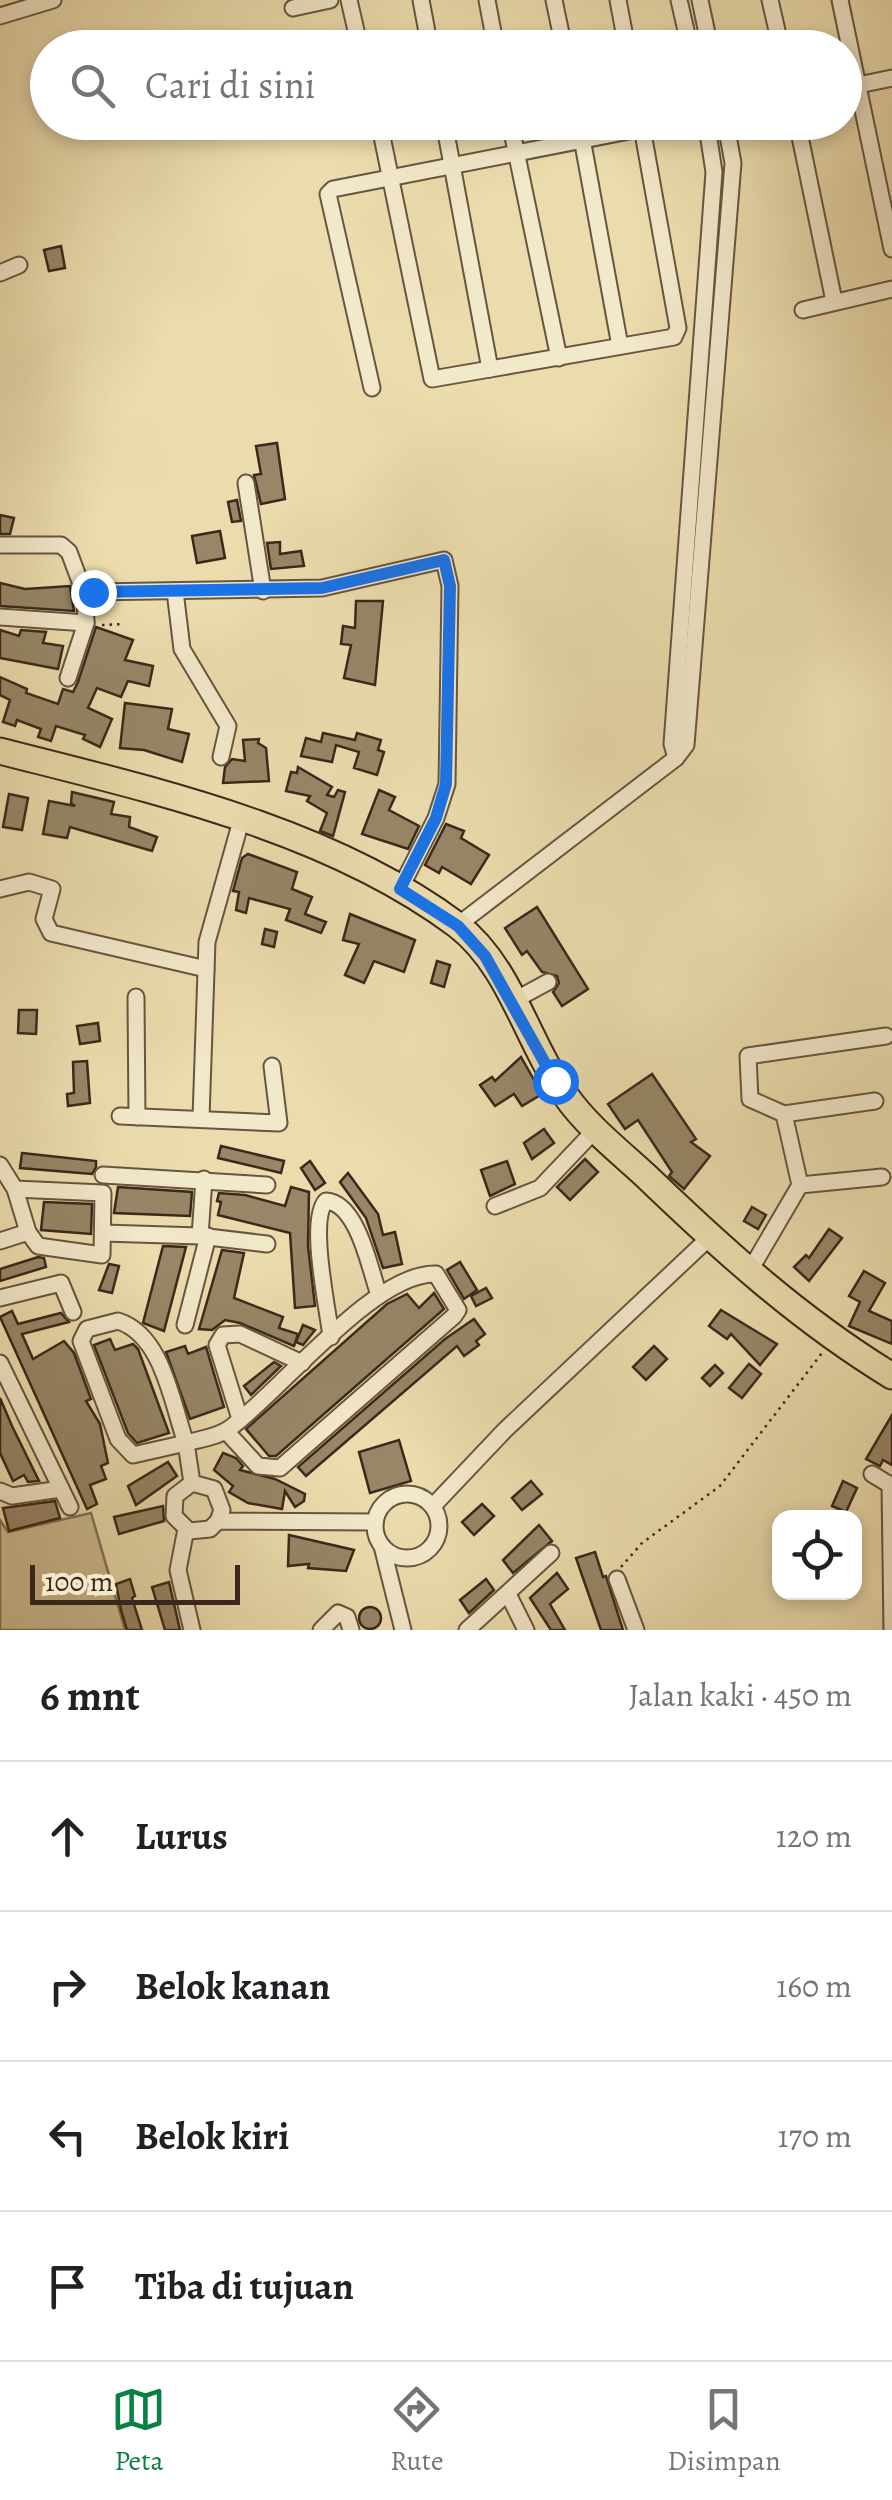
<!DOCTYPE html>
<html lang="id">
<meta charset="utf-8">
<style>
:root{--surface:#fff;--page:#f6f6f6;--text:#202124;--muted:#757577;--line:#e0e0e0;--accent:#0b8043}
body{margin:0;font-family:Alegreya,serif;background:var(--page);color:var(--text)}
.controls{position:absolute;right:30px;bottom:30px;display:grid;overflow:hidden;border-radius:20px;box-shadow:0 5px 15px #0003}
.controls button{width:90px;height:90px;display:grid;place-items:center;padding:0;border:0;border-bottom:2px solid var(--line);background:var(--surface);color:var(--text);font:50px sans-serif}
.scale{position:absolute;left:30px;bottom:25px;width:210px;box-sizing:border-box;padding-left:10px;border:5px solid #3b281b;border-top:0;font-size:28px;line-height:35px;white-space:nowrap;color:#3b281b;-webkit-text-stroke:8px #f2e8ca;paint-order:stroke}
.stop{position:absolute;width:30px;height:30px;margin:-22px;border:8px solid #1a73e8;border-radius:50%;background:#fff}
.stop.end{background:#1a73e8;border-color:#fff;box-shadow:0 2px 10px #0008}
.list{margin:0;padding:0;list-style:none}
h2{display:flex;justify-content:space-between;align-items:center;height:130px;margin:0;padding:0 40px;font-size:42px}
h2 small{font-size:32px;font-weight:400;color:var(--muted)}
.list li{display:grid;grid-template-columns:65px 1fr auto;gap:30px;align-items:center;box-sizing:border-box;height:150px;padding:0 40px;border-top:2px solid var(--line)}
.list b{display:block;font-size:38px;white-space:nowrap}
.list em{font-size:32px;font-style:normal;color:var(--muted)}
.icon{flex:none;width:55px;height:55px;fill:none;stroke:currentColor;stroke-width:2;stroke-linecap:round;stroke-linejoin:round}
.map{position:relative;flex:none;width:892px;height:1630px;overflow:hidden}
.search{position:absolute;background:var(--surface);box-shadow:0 5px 15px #0003;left:30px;right:30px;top:30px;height:110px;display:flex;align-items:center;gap:25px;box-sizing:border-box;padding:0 35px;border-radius:55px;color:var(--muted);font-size:38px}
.sheet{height:730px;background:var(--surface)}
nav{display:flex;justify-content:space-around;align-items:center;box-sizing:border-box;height:140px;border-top:2px solid var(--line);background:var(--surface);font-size:28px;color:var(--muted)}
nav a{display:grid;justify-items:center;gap:5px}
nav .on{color:var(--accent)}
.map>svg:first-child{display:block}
.green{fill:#cdbd94;stroke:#847258;stroke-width:2.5}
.building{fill:#978667;stroke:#3b281b;stroke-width:2.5}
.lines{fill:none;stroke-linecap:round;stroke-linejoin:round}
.minor-casing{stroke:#675540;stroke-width:19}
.primary-casing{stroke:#3b281b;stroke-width:29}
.path{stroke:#3b281b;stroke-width:2.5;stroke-dasharray:2.5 5;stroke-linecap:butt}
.minor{stroke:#f2e8ca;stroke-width:15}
.primary{stroke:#ebdcad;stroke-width:25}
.route{stroke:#1a73e8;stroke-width:12}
</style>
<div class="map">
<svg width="892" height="1630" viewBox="0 0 892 1630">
<rect width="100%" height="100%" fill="#ebdcad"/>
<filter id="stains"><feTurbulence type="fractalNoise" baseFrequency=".002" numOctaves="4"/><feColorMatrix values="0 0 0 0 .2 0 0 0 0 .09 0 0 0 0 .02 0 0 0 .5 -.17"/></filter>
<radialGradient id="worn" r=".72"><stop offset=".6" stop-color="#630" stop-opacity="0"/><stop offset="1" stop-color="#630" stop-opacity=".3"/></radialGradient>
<polygon class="green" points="91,1513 125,1630 0,1630 0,1520 8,1532"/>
<g class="building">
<polygon points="61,246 65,268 49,271 44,250"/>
<polygon points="277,443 285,499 261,504 254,475 261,474 256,446"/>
<polygon points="237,500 241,521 232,522 228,502"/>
<polygon points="0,515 14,518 10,534 0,534"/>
<polygon points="220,531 225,558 197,563 192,536"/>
<polygon points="280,542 280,554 301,551 304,566 271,569 267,543"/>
<polygon points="0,583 25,589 70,586 74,611 0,606"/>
<polygon points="356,601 383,601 375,685 344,678 351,645 341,644 343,626 355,628"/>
<polygon points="96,627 133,640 125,660 153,666 149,686 128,681 121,697 97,688 88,708 112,719 100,747 83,739 85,735 56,726 51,741 38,737 41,729 17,720 15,726 3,722 10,700 0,695 0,677 27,689 26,693 58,704 63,689 73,692 78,682"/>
<polygon points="0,630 19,636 21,630 46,632 43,643 63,646 58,669 0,658"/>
<polygon points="125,703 172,709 168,729 189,734 182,762 144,750 120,748"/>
<polygon points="323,733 355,740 357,733 381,740 378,750 384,752 377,775 354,768 359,752 336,745 332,762 301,756 306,738 321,742"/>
<polygon points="259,739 258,743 266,748 269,781 223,783 225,767 232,759 245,761 243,740"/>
<polygon points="298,767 332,787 327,795 334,797 338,790 345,792 333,836 320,831 327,813 307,801 310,796 286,791 291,772 297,773"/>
<polygon points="379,790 395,797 389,810 419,826 408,849 362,834"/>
<polygon points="72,792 114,802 111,814 130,817 129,827 157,837 152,851 70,827 67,838 43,834 49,801 75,806 71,803"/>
<polygon points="9,794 28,798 22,830 3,827"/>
<polygon points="446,824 464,831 461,838 489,855 471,884 442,867 439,873 425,865"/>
<polygon points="248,854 297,872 292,889 312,897 305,914 326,922 321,933 286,920 290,909 249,898 246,913 236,910 239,892 233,891 242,858"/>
<polygon points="537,907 588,989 562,1006 553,992 559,983 557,976 542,972 527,951 522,955 505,928"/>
<polygon points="350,914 415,940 404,972 374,961 364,983 345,975 359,944 343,940"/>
<polygon points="265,929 277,932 274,947 262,944"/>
<polygon points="437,961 450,965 444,987 431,983"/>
<polygon points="19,1010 37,1010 36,1034 18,1033"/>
<polygon points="98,1023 100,1041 80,1044 77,1026"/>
<polygon points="521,1057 542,1094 522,1106 514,1094 495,1106 480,1085 492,1077 495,1081"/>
<polygon points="87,1061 90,1103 68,1106 67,1094 74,1093 73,1062"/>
<polygon points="652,1074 696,1139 691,1142 710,1156 684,1189 669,1176 672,1172 638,1120 625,1129 608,1104"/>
<polygon points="544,1129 554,1143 532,1159 524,1143"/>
<polygon points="221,1146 284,1161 281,1173 218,1158"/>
<polygon points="22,1153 96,1161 96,1167 92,1174 20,1168"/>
<polygon points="585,1159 598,1172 570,1200 557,1187"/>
<polygon points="310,1161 325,1183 315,1190 301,1168"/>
<polygon points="507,1161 515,1184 490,1196 481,1170"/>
<polygon points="348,1173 378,1214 383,1235 395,1232 402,1264 383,1268 366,1218 340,1182"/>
<polygon points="118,1187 192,1192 190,1216 114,1213"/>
<polygon points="291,1187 309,1192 308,1246 315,1306 295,1308 290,1233 218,1215 221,1202 217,1201 219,1193 245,1195 285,1206"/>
<polygon points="44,1202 92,1204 91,1234 41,1230"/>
<polygon points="752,1207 766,1215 758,1229 744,1221"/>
<polygon points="829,1229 842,1238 809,1281 794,1267 806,1255 809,1258"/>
<polygon points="163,1246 186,1247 164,1331 143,1323"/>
<polygon points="222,1250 244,1253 234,1298 283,1317 279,1328 298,1334 294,1346 240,1323 225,1320 212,1330 199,1329"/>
<polygon points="38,1257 44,1258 46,1267 0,1281 0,1269"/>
<polygon points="460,1262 477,1290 464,1299 447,1270"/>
<polygon points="109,1264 119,1266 112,1293 99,1290"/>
<polygon points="864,1271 885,1283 869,1311 892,1321 892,1344 849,1326 860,1302 849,1296"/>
<polygon points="486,1288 492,1298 476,1306 471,1296"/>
<polygon points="434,1293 444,1309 276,1456 269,1456 246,1429 387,1304 407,1294 419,1308"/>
<polygon points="721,1310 777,1344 760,1365 731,1334 727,1339 709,1326"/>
<polygon points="12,1311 18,1324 61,1313 69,1322 22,1334 33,1359 64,1341 74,1353 91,1399 86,1401 100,1424 108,1463 101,1466 106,1479 90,1485 97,1504 87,1509 0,1317"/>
<polygon points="474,1319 485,1334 476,1341 479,1345 464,1356 457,1346 306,1476 298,1467 445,1339"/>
<polygon points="303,1325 315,1330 303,1345 296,1342"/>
<polygon points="110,1339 115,1350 133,1344 138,1349 169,1433 137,1443 128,1433 94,1345"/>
<polygon points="185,1346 188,1354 206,1347 224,1407 190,1419 166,1352"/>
<polygon points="654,1346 667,1359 646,1380 633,1367"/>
<polygon points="274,1362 281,1366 251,1395 244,1386"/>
<polygon points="749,1364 761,1374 742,1398 729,1388"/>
<polygon points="715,1365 723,1373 710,1386 702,1378"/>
<polygon points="0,1398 12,1426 39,1481 28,1482 24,1475 13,1481 0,1453"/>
<polygon points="892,1415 892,1465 883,1460 880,1466 866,1459"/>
<polygon points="399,1440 411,1481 370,1493 359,1452"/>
<polygon points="223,1453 236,1458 243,1466 240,1470 275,1479 305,1494 304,1501 295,1507 285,1491 282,1509 248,1503 229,1492 233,1486 214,1470"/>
<polygon points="168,1462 177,1476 136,1505 128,1486"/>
<polygon points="531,1481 542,1494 522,1510 512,1498"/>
<polygon points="843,1481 857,1488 846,1512 832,1506"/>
<polygon points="55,1501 60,1518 9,1531 3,1508"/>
<polygon points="482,1504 494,1516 474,1535 462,1522"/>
<polygon points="163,1506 164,1521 119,1534 114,1517"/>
<polygon points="539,1525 552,1541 513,1573 503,1560"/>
<polygon points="289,1535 354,1550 346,1571 308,1568 309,1564 288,1566"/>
<polygon points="595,1552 603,1577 606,1576 623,1630 601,1630 576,1558"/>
<polygon points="557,1573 568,1589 550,1604 565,1630 551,1630 530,1598"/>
<polygon points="130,1579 135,1596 132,1598 142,1630 127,1630 121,1610 116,1584"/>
<polygon points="486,1579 494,1590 469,1613 460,1600"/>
<polygon points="169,1582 180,1630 165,1630 152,1587"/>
<circle cx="370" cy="1618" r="11"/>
</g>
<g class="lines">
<g class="minor-casing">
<g id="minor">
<polyline points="349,0 360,48"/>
<polyline points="421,0 430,48"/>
<polyline points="487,0 496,48"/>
<polyline points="554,0 564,48"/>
<polyline points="618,0 627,48"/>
<polyline points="679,0 690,48"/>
<polyline points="700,0 710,48"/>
<polyline points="770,0 781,48"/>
<polyline points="840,0 892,249"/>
<polyline points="293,8 330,0"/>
<polyline points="0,16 53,0"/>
<polyline points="844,88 892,78"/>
<polyline points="379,122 432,379 490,369"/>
<polyline points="444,122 490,369 674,337 678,328 641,122"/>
<polyline points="510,122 559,358"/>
<polyline points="579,122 620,346"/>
<polyline points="797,122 834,301"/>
<polyline points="0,273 19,265"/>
<polyline points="803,310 892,289"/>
<polyline points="372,388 328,194 333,189 675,122"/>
<polyline points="246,483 263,591"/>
<polyline points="0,545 61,545 69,552 85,595"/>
<polyline points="175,591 182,649 228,726 221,757"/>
<polyline points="0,617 86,623"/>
<polyline points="68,678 86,623 85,595 93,592 322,588 444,560 450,586 447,784 436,818 400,889"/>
<polyline points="676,758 672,744 714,172 708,133"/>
<polyline points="0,889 29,882 52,889 44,919 51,933 206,969"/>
<polyline points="458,925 676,758 686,745 733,163 727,130"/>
<polyline points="136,997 137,1117"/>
<polyline points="513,1001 548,982"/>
<polyline points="784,1114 750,1099 748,1056 886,1036"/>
<polyline points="120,1116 279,1123 272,1066"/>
<polyline points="201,1118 207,942 241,821"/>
<polyline points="0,1165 15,1189 28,1232"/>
<polyline points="103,1175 267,1185"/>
<polyline points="800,1185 882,1177"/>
<polyline points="495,1206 540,1188 596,1129"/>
<polyline points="103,1233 200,1236 204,1179"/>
<polyline points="200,1236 267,1244"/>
<polyline points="0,1241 28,1232 38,1246 102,1255 103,1193 15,1189"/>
<polyline points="749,1272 800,1185 784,1114 875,1101"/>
<polyline points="0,1298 61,1283 73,1312"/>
<path d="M118,1321C163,1335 172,1404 186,1443L133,1455L118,1439L81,1341L87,1329Z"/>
<polyline points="185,1325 208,1236"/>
<path d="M331,1337C328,1309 308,1220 326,1201C358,1203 370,1270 379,1295"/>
<polyline points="0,1363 70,1507"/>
<polyline points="240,1419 217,1345 223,1335 240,1334 302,1363"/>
<polyline points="872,1474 892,1486"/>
<path d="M192,1483L186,1443C200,1439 218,1437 230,1428C281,1391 374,1272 436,1274L458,1310L454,1316L280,1468L258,1466L226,1431"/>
<polyline points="890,1484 892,1630"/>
<polyline points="0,1491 12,1496 61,1489"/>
<circle cx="407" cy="1526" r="32"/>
<polyline points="433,1506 505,1430 710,1237"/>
<polyline points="218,1521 222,1510 214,1489 192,1483 175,1496 174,1516 189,1531 210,1529 218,1521 375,1522"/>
<polyline points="186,1529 178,1570 192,1630"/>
<polyline points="382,1546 403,1630"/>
<polyline points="617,1579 636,1630"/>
<polyline points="508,1594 526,1630"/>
<polyline points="321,1630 338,1613 347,1617 351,1630"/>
<polyline points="467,1630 551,1553"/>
</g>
</g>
<g class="primary-casing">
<path id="primary" d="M0,751C152,790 329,829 457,925C511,966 527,1043 566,1096C587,1126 619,1151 646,1176C723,1250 800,1320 892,1376"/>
</g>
<g class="path">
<polyline points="102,625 124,624"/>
<polyline points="621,1567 642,1543 720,1486 822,1353"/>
</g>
<use href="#minor" class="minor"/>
<use href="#primary" class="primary"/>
</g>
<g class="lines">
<polyline class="route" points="93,592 322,588 444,560 450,586 446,784 436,818 400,889 458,926 485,956 555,1081"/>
</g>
<rect width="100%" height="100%" filter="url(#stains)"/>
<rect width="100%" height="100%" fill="url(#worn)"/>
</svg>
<div class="controls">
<button><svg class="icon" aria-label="locate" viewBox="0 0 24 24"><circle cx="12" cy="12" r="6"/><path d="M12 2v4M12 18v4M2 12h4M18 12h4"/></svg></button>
</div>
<div class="scale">100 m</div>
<div class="stop" style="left:555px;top:1081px"></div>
<div class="stop end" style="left:93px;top:592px"></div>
<div class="search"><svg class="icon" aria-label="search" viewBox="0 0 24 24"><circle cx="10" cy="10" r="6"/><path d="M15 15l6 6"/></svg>Cari di sini</div>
</div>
<section class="sheet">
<h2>6 mnt<small>Jalan kaki · 450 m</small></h2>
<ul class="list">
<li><svg class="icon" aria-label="ahead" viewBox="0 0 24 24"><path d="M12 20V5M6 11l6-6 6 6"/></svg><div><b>Lurus</b></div><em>120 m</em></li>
<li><svg class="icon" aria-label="right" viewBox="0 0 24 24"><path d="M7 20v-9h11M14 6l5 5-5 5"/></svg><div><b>Belok kanan</b></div><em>160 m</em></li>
<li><svg class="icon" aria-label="left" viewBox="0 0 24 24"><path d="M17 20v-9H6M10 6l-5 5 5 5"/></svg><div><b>Belok kiri</b></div><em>170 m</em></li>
<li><svg class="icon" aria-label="arrive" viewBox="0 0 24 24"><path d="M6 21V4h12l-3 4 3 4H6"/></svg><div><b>Tiba di tujuan</b></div></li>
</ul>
</section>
<nav>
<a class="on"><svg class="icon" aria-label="map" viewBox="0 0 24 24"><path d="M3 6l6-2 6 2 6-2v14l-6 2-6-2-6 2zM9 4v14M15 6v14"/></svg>Peta</a>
<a><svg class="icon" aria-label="directions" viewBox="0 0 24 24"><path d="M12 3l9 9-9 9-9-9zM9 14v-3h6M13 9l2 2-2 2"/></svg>Rute</a>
<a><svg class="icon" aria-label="saved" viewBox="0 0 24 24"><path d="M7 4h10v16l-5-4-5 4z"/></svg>Disimpan</a>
</nav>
